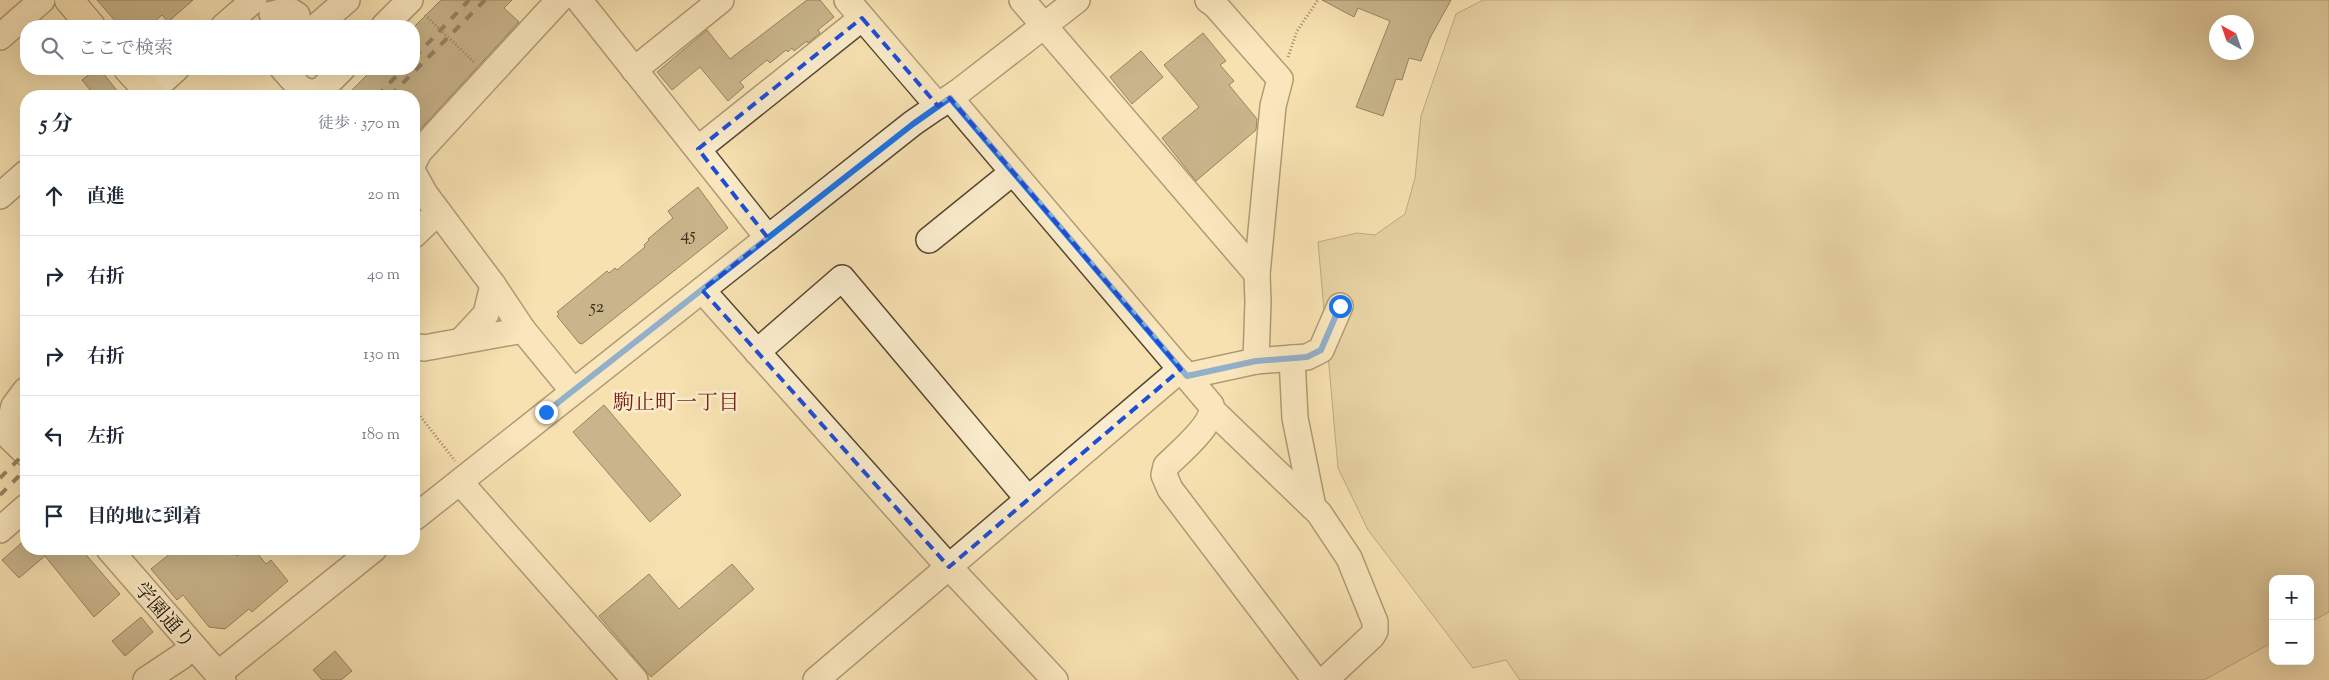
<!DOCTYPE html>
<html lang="ja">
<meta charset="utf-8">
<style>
:root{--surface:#fff;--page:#f6f6f7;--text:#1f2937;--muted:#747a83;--line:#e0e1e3}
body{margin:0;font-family:"Sorts Mill Goudy","Noto Serif JP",serif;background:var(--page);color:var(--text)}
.controls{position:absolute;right:15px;bottom:15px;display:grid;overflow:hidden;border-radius:10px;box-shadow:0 5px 20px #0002}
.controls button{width:45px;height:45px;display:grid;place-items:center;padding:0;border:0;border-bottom:1px solid var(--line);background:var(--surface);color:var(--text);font:25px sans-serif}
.compass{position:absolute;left:2209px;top:15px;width:45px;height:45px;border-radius:50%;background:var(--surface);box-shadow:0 5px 20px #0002;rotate:320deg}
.stop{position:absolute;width:15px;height:15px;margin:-11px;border:4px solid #1a73e8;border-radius:50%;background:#fff}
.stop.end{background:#1a73e8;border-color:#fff;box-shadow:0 1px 5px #0008}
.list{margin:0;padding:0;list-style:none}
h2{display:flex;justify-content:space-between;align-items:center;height:65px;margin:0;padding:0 20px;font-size:21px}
h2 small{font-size:16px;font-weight:400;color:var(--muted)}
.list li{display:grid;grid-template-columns:32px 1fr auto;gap:15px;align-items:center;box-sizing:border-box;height:80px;padding:0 20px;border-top:1px solid var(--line)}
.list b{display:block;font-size:19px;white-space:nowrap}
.list em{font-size:16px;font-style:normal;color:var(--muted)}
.icon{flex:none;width:28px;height:28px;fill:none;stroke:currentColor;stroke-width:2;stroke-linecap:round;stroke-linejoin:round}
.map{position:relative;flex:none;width:2329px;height:680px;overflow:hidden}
.search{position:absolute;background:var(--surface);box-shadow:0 5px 20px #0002;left:20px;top:20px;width:400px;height:55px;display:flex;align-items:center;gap:12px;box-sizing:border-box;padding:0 18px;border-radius:20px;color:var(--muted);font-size:19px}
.panel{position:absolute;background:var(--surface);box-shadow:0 5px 20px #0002;left:20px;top:90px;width:400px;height:465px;border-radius:20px}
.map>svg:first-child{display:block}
.green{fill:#d3be94;stroke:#7b684c;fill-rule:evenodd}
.building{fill:#917e5e;stroke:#231305}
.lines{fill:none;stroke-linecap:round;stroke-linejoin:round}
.minor-casing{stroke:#584630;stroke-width:28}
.major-casing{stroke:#231305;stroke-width:30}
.path{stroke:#231305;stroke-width:3;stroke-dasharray:1 2.5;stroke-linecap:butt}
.minor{stroke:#faeccc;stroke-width:25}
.major{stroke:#f7e1b1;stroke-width:28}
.rail{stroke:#231305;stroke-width:4;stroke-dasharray:9 9;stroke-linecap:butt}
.route{stroke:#1a73e8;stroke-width:6}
.marked{fill:none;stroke:#1d4ed8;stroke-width:4;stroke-dasharray:10 6;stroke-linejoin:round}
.labels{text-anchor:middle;stroke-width:5;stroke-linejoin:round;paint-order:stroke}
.number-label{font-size:18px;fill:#3e2e1b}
.street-label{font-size:20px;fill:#231305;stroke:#faeccc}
.neighbourhood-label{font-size:21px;fill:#7a1f14;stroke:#faeccc}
</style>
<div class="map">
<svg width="2329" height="680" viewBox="0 0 2329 680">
<rect width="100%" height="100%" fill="#f7e1b1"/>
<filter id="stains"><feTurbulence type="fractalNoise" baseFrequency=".004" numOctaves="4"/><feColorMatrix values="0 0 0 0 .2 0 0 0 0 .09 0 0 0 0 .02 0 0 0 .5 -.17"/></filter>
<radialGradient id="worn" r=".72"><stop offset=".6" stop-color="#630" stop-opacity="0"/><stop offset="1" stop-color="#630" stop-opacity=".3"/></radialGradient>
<path class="green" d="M1483,0H2329V612L2310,622V579H2273V642L2204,680H1520L1506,660L1473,668L1368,530L1338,468L1318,242L1357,233L1375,235L1405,214L1415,178L1421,116L1456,14ZM2216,22H2246V52H2216Z"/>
<g class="building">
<polygon points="97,0 193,0 168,22 162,15 149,26 125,26 120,20 117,23"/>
<polygon points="441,0 512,0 504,8 519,22 414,136 414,96 346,96 373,69 414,69 414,27"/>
<polygon points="807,0 820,0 834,17 818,30 820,33 808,43 807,41 794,51 792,48 788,52 786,50 770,63 767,60 740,82 744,87 728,101 700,67 672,90 657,72 707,30 730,59"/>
<polygon points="1322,0 1451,0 1430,38 1421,61 1409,58 1402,80 1396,79 1383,116 1356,107 1390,21 1358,8 1354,17"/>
<polygon points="1203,33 1226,61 1220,65 1234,81 1229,85 1257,119 1256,130 1196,181 1162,138 1199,107 1164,65"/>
<polygon points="1141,51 1163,77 1132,104 1110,77"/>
<polygon points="96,69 100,69 121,96 95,96 82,80"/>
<polygon points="698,187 728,228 582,344 579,343 557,316 559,314 557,312 607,271 609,273 615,268 617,270 645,247 644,245 649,240 648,239 673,218 668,211"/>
<polygon points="604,405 681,495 650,522 573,432"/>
<polygon points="26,539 26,549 81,549 120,594 94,617 45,556 19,578 2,560"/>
<polygon points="176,549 231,549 237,556 246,549 254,549 266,564 271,560 288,581 252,612 249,609 225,629 209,627 183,595 177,600 151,569"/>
<polygon points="732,564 754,589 651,677 599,616 649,574 679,609"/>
<polygon points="141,617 153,632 125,656 112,641"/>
<polygon points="335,651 352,671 341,680 322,680 313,670"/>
</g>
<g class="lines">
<g class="minor-casing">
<g id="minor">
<polyline points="579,0 768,238"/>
<polyline points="847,0 938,106"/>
<polyline points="1022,0 1257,274"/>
<polyline points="1208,0 1215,5 1280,79 1273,106 1257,274 1258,302 1256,361"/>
<polyline points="272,14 289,10 297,15"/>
<polyline points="224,26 254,0"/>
<polyline points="317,26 347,0"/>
<polyline points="384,26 410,0"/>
<polyline points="0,37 42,0"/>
<polyline points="283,69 301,89 313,93 322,89 342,69"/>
<polyline points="634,70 721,0"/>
<polyline points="146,96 176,69"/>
<path d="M950,98L1211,405C1216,423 1178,454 1166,466L1164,475L1170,489L1315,680"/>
<polyline points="698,149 862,18"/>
<polyline points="414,162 419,152 559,0"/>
<polyline points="414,174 425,194 493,285 523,330 573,391"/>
<polyline points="0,196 26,173"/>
<polyline points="414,235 438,212"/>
<polyline points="929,240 1013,172"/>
<polyline points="702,290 949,567 1055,680"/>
<polyline points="461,341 486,314 493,285"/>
<polyline points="414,346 424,348 523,330"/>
<polyline points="757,352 842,278 1028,499"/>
<polyline points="1292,358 1295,418 1313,507"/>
<polyline points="1187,376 1256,361 1307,357 1321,350 1340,306"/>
<polyline points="1212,410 1319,513 1349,558 1375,622 1375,631 1372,636 1325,680"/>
<polyline points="0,428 26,453"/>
<polyline points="7,434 14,406 26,390"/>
<polyline points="460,482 635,680"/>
<polyline points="414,518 913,123 961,90 1077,0"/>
<polyline points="0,530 26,507"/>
<polyline points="109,549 223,680"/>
<polyline points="218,674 374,549"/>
<polyline points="146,680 182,656 192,646"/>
<polyline points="816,680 1181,369"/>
</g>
</g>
<g class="major-casing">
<g id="major">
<polyline points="69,0 91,26"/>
<polyline points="128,69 150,93"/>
</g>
</g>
<g class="path">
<polyline points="425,15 474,62"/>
<polyline points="1288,57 1297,31 1318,0"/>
<polyline points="414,408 455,461"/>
</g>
<use href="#minor" class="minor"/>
<use href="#major" class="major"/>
<g class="rail">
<polyline points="414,58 469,0"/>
<polyline points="377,96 403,69"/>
<polyline points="390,96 485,0"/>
<polyline points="0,478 26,452"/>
<polyline points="0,495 26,469"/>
</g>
</g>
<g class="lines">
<polyline class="route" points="546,412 913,124 950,98 1187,376 1256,361 1307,357 1321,350 1340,306"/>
</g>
<path d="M0 0H2329V680H0ZM862,18L938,106L950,98L1181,369L949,567L702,290L768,238L698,149Z" fill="#f7e1b1" fill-opacity=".55" fill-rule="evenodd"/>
<path class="marked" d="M862,18L938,106L950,98L1181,369L949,567L702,290L768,238L698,149Z"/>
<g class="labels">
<g class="number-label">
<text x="688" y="240">45</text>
<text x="597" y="312">52</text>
</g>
<g class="street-label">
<text transform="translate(165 615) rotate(49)" y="7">学園通り</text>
</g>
<g class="neighbourhood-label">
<text x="676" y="409">駒止町一丁目</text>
</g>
</g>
<rect width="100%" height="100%" filter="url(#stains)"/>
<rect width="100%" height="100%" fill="url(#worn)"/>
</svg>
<div class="controls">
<button>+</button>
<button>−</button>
</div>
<svg class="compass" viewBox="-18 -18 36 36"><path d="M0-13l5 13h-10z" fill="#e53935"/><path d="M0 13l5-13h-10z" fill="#747a83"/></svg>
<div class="stop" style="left:1340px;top:306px"></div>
<div class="stop end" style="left:546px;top:412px"></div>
<div class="search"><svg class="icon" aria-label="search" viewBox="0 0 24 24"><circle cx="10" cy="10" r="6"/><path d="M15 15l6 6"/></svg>ここで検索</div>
<section class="panel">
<h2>5 分<small>徒歩 · 370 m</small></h2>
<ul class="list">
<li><svg class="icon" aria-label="ahead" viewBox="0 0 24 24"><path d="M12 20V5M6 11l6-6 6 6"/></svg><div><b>直進</b></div><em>20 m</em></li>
<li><svg class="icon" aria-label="right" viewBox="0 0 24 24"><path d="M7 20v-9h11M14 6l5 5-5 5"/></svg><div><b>右折</b></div><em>40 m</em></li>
<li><svg class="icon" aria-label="right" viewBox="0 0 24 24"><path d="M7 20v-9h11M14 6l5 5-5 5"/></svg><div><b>右折</b></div><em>130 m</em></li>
<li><svg class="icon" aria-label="left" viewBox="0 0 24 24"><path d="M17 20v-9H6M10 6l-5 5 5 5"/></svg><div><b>左折</b></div><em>180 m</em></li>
<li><svg class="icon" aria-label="arrive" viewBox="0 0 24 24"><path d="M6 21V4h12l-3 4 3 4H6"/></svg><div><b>目的地に到着</b></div></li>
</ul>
</section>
</div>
